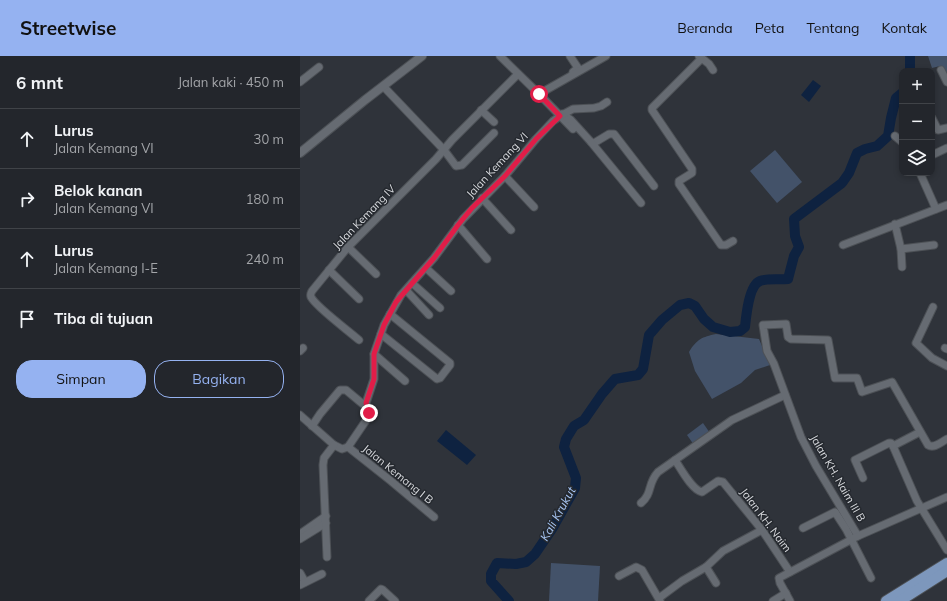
<!DOCTYPE html>
<html lang="id">
<meta charset="utf-8">
<style>
:root{--surface:#23262c;--page:#2f3238;--text:#f1f3f6;--muted:#a3a5a9;--line:#404348;--accent:#95b2f1}
body{margin:0;font-family:Mulish,sans-serif;background:var(--page);color:var(--text)}
.controls{position:absolute;right:12px;top:12px;display:grid;overflow:hidden;border-radius:8px;box-shadow:0 2px 6px #0003}
.controls button{width:36px;height:36px;display:grid;place-items:center;padding:0;border:0;border-bottom:1px solid var(--line);background:var(--surface);color:var(--text);font:20px sans-serif}
.stop{position:absolute;width:12px;height:12px;margin:-9px;border:3px solid #e11d48;border-radius:50%;background:#fff}
.stop.end{background:#e11d48;border-color:#fff;box-shadow:0 1px 4px #0008}
.list{margin:0;padding:0;list-style:none}
h2{display:flex;justify-content:space-between;align-items:center;height:52px;margin:0;padding:0 16px;font-size:17px}
h2 small{font-size:13px;font-weight:400;color:var(--muted)}
.list li{display:grid;grid-template-columns:26px 1fr auto;gap:12px;align-items:center;box-sizing:border-box;height:60px;padding:0 16px;border-top:1px solid var(--line)}
.list b{display:block;font-size:15px;white-space:nowrap}
.list p{margin:0;font-size:13px;white-space:nowrap;color:var(--muted)}
.list em{font-size:13px;font-style:normal;color:var(--muted)}
.actions{display:flex;gap:8px;padding:12px 16px}
.actions a{flex:1;padding:9px 0;border:1px solid var(--accent);border-radius:16px;text-align:center;font-size:14px;color:var(--accent)}
.actions .main{background:var(--accent);color:#111}
.icon{flex:none;width:22px;height:22px;fill:none;stroke:currentColor;stroke-width:2;stroke-linecap:round;stroke-linejoin:round}
.map{position:relative;flex:none;width:647px;height:545px;overflow:hidden}
header{display:flex;align-items:center;gap:24px;box-sizing:border-box;height:56px;padding:0 20px;background:var(--accent);color:#111}
header strong{font-size:19px}
nav{display:flex;gap:22px;margin-inline-start:auto;font-size:14px}
main{display:flex}
aside{flex:1;background:var(--surface)}
.map>svg:first-child{display:block}
.green{fill:#435269}
.water{fill:#0e2240}
.lines{fill:none;stroke-linecap:round;stroke-linejoin:round}
.river{stroke:#0e2240;stroke-width:10}
.minor-casing{stroke:#4d5156;stroke-width:9}
.tertiary-casing{stroke:#4d5156;stroke-width:10}
.primary-casing{stroke:#4d5156;stroke-width:12}
.minor{stroke:#666b72;stroke-width:7}
.tertiary{stroke:#666b72;stroke-width:8}
.primary{stroke:#7d97bc;stroke-width:10}
.route{stroke:#e11d48;stroke-width:5}
.labels{text-anchor:middle;stroke-width:3;stroke-linejoin:round;paint-order:stroke}
.street-label{font-size:11px;fill:#d9dbdf;stroke:#25292f}
.water-label{font-size:12px;font-style:italic;fill:#a8c7f6;stroke:#25292f}
</style>
<header>
<strong>Streetwise</strong>
<nav><a>Beranda</a><a>Peta</a><a>Tentang</a><a>Kontak</a></nav>
</header>
<main>
<aside>
<h2>6 mnt<small>Jalan kaki · 450 m</small></h2>
<ul class="list">
<li><svg class="icon" aria-label="ahead" viewBox="0 0 24 24"><path d="M12 20V5M6 11l6-6 6 6"/></svg><div><b>Lurus</b><p>Jalan Kemang VI</p></div><em>30 m</em></li>
<li><svg class="icon" aria-label="right" viewBox="0 0 24 24"><path d="M7 20v-9h11M14 6l5 5-5 5"/></svg><div><b>Belok kanan</b><p>Jalan Kemang VI</p></div><em>180 m</em></li>
<li><svg class="icon" aria-label="ahead" viewBox="0 0 24 24"><path d="M12 20V5M6 11l6-6 6 6"/></svg><div><b>Lurus</b><p>Jalan Kemang I-E</p></div><em>240 m</em></li>
<li><svg class="icon" aria-label="arrive" viewBox="0 0 24 24"><path d="M6 21V4h12l-3 4 3 4H6"/></svg><div><b>Tiba di tujuan</b></div></li>
</ul>
<div class="actions"><a class="main">Simpan</a><a>Bagikan</a></div>
</aside>
<div class="map">
<svg width="647" height="545" viewBox="0 0 647 545">
<rect width="100%" height="100%" fill="#2f333a"/>
<g class="green">
<polygon points="628,0 647,0 647,22 640,10 632,12"/>
<polygon points="475,94 502,126 477,147 450,115"/>
<path d="M416,278L459,283L470,309L455,314L441,327L412,343L395,315L389,296C397,283 402,281 416,278Z"/>
<polygon points="403,367 410,377 394,389 387,379"/>
<polygon points="251,507 300,510 298,545 249,545"/>
</g>
<g class="water">
<polygon points="513,24 521,30 509,46 501,39"/>
<polygon points="146,374 176,399 167,409 137,385"/>
</g>
<g class="lines">
<g class="river">
<polyline points="610,15 610,0"/>
<path d="M209,545L191,525V518L197,507L216,508L226,506L235,498L252,473L275,432L276,422L264,391L266,383L274,370L284,364L302,338L315,323L338,319L343,313L349,279L362,264L380,249L389,247L395,250L404,263L413,271L430,276L440,275L445,271C446,261 449,229 460,225C468,222 479,224 488,223L494,200L499,191L495,180L494,163L542,127L549,117L557,97L565,93L577,90L588,80L591,62L596,42L602,37"/>
</g>
<g class="minor-casing">
<g id="minor">
<polyline points="200,0 239,38 273,73"/>
<polyline points="270,0 278,12 273,16"/>
<polyline points="399,0 409,8 413,14"/>
<polyline points="401,3 352,52 352,54 392,113 392,117 379,125 379,128 421,189 426,189 433,185"/>
<polyline points="641,14 647,26"/>
<polyline points="0,26 19,11"/>
<polyline points="83,30 144,94 156,110 162,109 194,77"/>
<polyline points="239,38 306,0"/>
<polyline points="181,54 194,66"/>
<polyline points="262,58 271,64 291,86 294,87 309,78 314,78 354,130"/>
<polyline points="632,62 638,74 647,72"/>
<polyline points="595,80 602,86"/>
<polyline points="291,86 341,147"/>
<polyline points="632,99 647,92"/>
<polyline points="620,117 636,153"/>
<polyline points="205,120 234,151"/>
<polyline points="182,142 211,174"/>
<polyline points="595,168 601,193 602,211"/>
<polyline points="158,169 187,203"/>
<polyline points="543,189 647,149"/>
<polyline points="48,191 76,218"/>
<polyline points="601,193 634,189"/>
<polyline points="126,212 151,235"/>
<polyline points="29,214 59,243"/>
<polyline points="112,227 140,252"/>
<polyline points="106,234 129,259"/>
<polyline points="633,251 616,287 632,302 647,310"/>
<polyline points="81,278 137,323 140,322 150,309 150,307 90,258"/>
<path d="M59,284C49,275 16,251 11,241C10,238 11,237 12,235L48,191L136,103L152,84L218,18"/>
<polyline points="645,292 647,293"/>
<polyline points="0,295 3,292"/>
<polyline points="74,298 105,325"/>
<polyline points="0,359 34,389 42,393 48,391"/>
<polyline points="12,370 20,358 40,334 46,334 64,349"/>
<polyline points="593,390 617,445 647,494"/>
<polyline points="593,390 620,376"/>
<polyline points="48,391 67,363 69,357 66,347 74,323 74,298 84,269 101,239 134,202 163,163 205,120 236,83 253,65 260,60 273,53 294,52 301,50 307,46"/>
<polyline points="48,391 91,425 134,461"/>
<path d="M375,404C381,413 392,434 402,436L418,425L423,426L462,474L490,516"/>
<polyline points="563,422 555,404 589,387 591,387 593,390"/>
<path d="M341,447C353,437 347,428 358,416L432,364L485,339"/>
<polyline points="503,472 535,456 546,473 571,522"/>
<polyline points="0,478 26,460"/>
<path d="M558,480L516,410L501,381L474,308L467,295L463,269L486,268L488,281L491,283L528,284L535,322H557L562,336L592,326L628,389C634,393 641,386 647,383"/>
<polyline points="0,483 26,467"/>
<polyline points="27,501 23,409 24,402 34,389"/>
<polyline points="406,511 416,527"/>
<polyline points="0,517 5,526"/>
<polyline points="319,520 336,511 342,514 360,545"/>
<polyline points="0,529 22,518"/>
<polyline points="359,542 382,525 406,511 423,495 462,474"/>
<polyline points="69,545 81,533 83,534 95,545"/>
<polyline points="473,545 486,537"/>
<polyline points="490,545 480,527 479,522 558,480 647,441"/>
</g>
</g>
<g class="tertiary-casing">
<polyline id="tertiary" points="0,97 65,44 122,0"/>
</g>
<g class="primary-casing">
<g id="primary">
<polyline points="586,545 647,507"/>
<polyline points="600,545 647,515"/>
</g>
</g>
<use href="#minor" class="minor"/>
<use href="#tertiary" class="tertiary"/>
<use href="#primary" class="primary"/>
</g>
<g class="lines">
<polyline class="route" points="69,357 66,347 74,323 74,298 84,269 96,246 134,202 158,169 172,152 205,120 236,83 260,60 239,38"/>
</g>
<g class="labels">
<g class="street-label">
<text transform="translate(197 109) rotate(-47)" y="4">Jalan Kemang VI</text>
<text transform="translate(64 161) rotate(-46)" y="4">Jalan Kemang IV</text>
<text transform="translate(98 418) rotate(39)" y="4">Jalan Kemang I B</text>
<text transform="translate(538 422) rotate(60)" y="4">Jalan KH. Naim III B</text>
<text transform="translate(466 464) rotate(53)" y="4">Jalan KH. Naim</text>
</g>
<g class="water-label">
<text transform="translate(258 458) rotate(-61)" y="4">Kali Krukut</text>
</g>
</g>
</svg>
<div class="controls">
<button>+</button>
<button>−</button>
<button><svg class="icon" aria-label="layers" viewBox="0 0 24 24"><path d="M12 4l9 5-9 5-9-5zM3 14l9 5 9-5"/></svg></button>
</div>
<div class="stop" style="left:239px;top:38px"></div>
<div class="stop end" style="left:69px;top:357px"></div>
</div>
</main>
